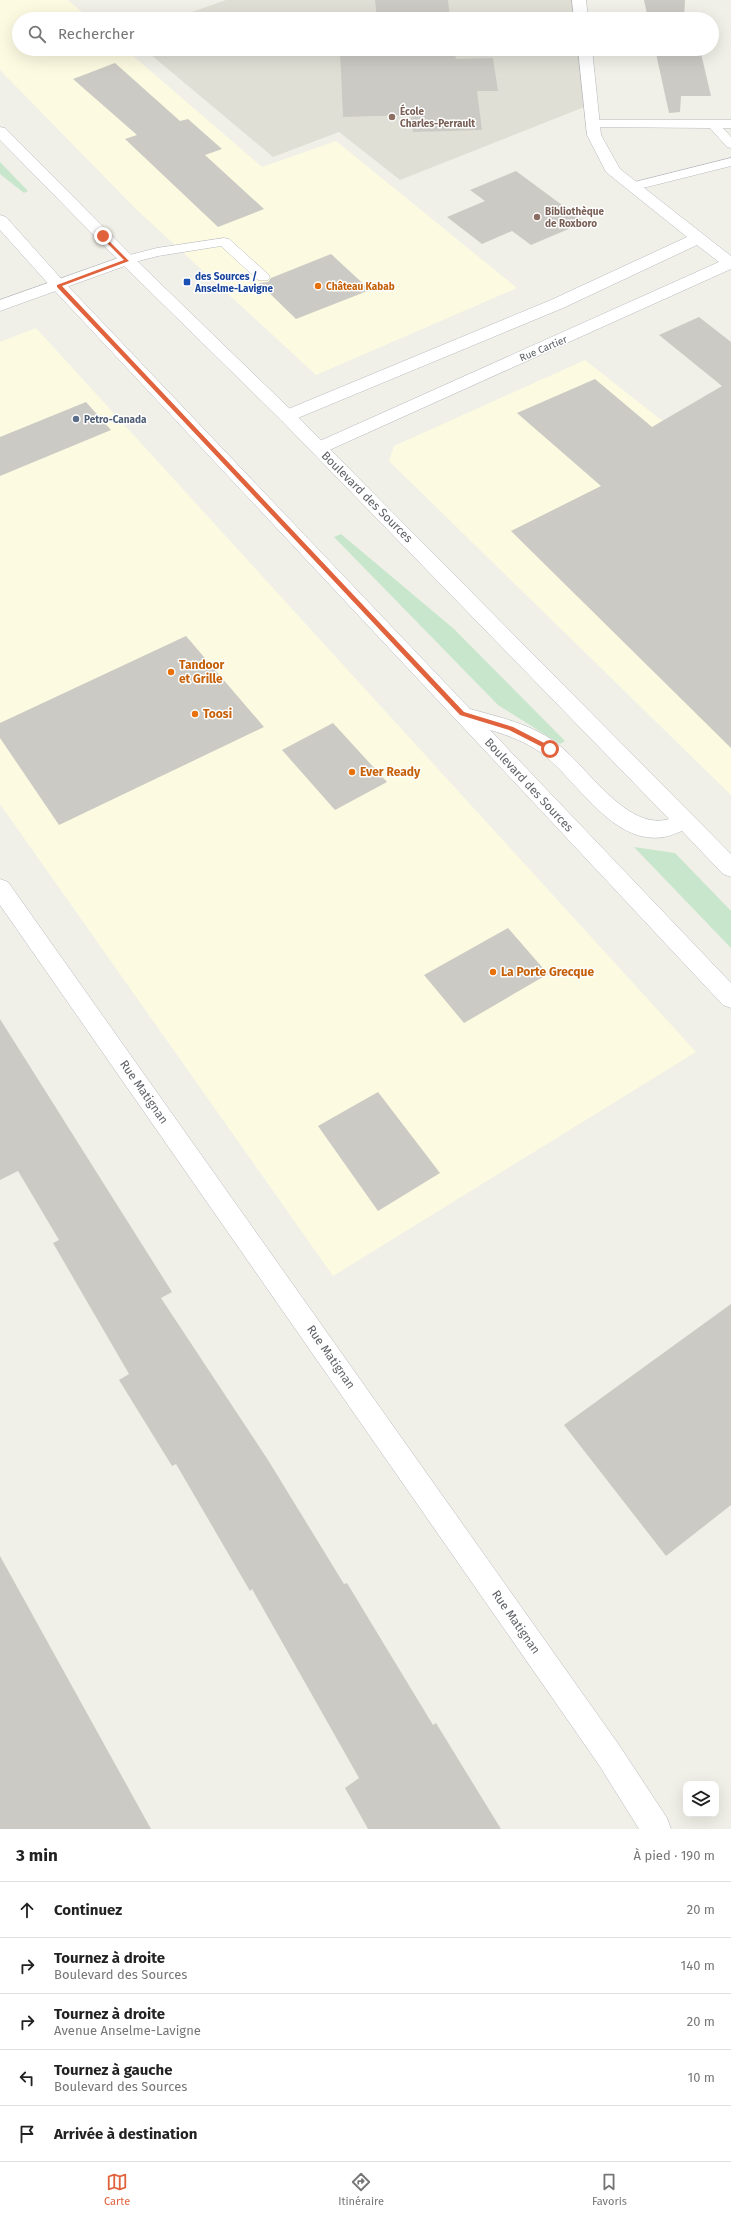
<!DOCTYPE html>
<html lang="fr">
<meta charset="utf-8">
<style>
:root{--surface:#fff;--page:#f6f6f6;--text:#222;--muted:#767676;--line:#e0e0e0;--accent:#e1633e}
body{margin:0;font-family:"Fira Sans",sans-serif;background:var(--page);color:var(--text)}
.controls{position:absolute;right:12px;bottom:12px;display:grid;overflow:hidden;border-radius:8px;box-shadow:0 4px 16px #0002}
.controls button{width:36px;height:36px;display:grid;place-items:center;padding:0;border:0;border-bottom:1px solid var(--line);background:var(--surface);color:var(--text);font:20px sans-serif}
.stop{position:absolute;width:12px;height:12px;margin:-9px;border:3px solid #e1633e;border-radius:50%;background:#fff}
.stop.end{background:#e1633e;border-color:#fff;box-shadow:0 1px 4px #0008}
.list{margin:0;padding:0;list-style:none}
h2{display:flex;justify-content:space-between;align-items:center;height:52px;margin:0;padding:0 16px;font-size:17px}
h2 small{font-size:13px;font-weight:400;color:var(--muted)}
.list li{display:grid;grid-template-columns:26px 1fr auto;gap:12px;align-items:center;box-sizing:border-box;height:56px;padding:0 16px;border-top:1px solid var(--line)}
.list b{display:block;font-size:15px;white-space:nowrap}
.list p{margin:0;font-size:13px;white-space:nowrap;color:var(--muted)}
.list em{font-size:13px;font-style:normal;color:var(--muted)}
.icon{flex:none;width:22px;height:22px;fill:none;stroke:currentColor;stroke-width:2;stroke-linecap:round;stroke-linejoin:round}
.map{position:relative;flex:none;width:731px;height:1829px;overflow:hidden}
.search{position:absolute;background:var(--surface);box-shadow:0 4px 16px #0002;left:12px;right:12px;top:12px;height:44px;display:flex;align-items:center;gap:10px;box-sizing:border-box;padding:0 14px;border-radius:22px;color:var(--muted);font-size:15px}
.sheet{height:332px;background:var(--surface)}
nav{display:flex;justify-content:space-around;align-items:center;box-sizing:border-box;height:56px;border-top:1px solid var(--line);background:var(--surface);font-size:11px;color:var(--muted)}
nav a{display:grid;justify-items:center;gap:2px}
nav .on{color:var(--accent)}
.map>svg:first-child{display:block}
.commercial{fill:#fcfae1}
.education{fill:#e0dfd6}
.green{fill:#c7e6cb}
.building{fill:#cccac4}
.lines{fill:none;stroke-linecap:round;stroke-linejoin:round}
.service-casing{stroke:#b8b9be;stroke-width:1}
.minor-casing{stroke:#b8b9be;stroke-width:1}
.tertiary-casing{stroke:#b8b9be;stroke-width:1}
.secondary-casing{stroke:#b6b9be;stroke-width:1}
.service{fill:#fff;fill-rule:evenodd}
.minor{fill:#fff;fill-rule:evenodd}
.tertiary{fill:#fff;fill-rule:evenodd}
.secondary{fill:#fff;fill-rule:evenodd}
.route{fill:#e1633e}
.education-dot{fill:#8d6e63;stroke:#fff;stroke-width:1.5}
.transit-dot{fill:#1a4fb4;stroke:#fff;stroke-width:1.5}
.food-dot{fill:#e8710a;stroke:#fff;stroke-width:1.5}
.service-dot{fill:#5c6f8a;stroke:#fff;stroke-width:1.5}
.labels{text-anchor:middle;stroke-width:3;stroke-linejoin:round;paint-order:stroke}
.far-education-label{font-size:10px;font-weight:bold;fill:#785e54;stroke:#fff;text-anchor:start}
.far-transit-label{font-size:10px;font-weight:bold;fill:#164399;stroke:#fff;text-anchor:start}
.far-food-label{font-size:10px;font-weight:bold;fill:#c56008;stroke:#fff;text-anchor:start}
.far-street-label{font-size:10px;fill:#5f6267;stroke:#fff}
.far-service-label{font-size:10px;font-weight:bold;fill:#4e5e75;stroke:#fff;text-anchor:start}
.street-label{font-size:12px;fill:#5f6267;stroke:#fff}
.food-label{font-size:12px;font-weight:bold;fill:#c56008;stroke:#fff;text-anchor:start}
</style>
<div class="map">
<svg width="731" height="1829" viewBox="0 0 731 1829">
<rect width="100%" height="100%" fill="#f0f0e8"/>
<g class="commercial">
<polygon points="0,0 68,0 90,19 19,19 19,49 125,49 262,167 336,141 517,288 316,375 137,210 0,70"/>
<polygon points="36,328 696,1052 333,1276 0,804 0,342"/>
<polygon points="585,360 731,475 731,795 389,461 394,446"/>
</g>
<g class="education">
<polygon points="226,0 578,0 582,19 172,19"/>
<polygon points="144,49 587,49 597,102 400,180 339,132 273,157"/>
</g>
<g class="green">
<polygon points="0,162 28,191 24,193 0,174"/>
<polygon points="341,534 454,629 565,741 560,744 498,705 334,537"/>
<polygon points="634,847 675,853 731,911 731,948"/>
</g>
<g class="building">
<polygon points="375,0 448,0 450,19 377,19"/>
<polygon points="644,0 685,0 684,19 648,19"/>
<polygon points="379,49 454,49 456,59 493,58 498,91 477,91 482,130 413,132 411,115 343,117 340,52 379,51"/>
<polygon points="655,49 700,49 711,96 681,96 680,112 669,113"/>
<polygon points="115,63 180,121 188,119 222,149 205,155 264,209 218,227 125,139 137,135 73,79"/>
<polygon points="516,171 585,222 531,245 512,231 482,244 447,217 485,201 470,190"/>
<polygon points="331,254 370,290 296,319 259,283 268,282 271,278"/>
<polygon points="699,317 731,342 731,748 511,531 601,486 517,413 595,379 652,427 722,386 659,335"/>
<polygon points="86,402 111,430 0,476 0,437"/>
<polygon points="186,636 264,727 59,825 0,738 0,723"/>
<polygon points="333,723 387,782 335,810 282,750"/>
<polygon points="508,928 548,974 464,1023 424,975"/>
<polygon points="0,1019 172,1292 161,1298 268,1460 344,1584 347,1583 433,1725 436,1723 501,1829 368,1829 345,1788 359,1778 252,1589 250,1591 176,1464 172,1466 119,1380 129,1374 53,1243 59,1240 18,1171 0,1180"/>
<polygon points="378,1092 440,1173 378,1211 318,1126"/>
<polygon points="731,1304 731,1505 666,1556 564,1425"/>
<polygon points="0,1556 151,1829 0,1829"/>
</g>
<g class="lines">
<g class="service-casing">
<g id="service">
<polygon points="593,120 731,120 731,128 723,128 731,137 731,148 727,147 710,128 589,127 587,124"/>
<polygon points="731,158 731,166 631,191 625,187 627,184"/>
<polygon points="224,238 229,239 268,274 270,277 268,280 258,280 221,246 158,256 127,264 120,260 122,257 157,248"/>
</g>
</g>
<g class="minor-casing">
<g id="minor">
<polygon points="572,0 586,0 588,19 574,19"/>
<polygon points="578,49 592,49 601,135 620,169 731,256 731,269 325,452 319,454 313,452 310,448 313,444 719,262 697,245 563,308 293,420 287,422 281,420 278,416 281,412 551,300 687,237 606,172 587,135"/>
<polygon points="0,879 8,882 619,1745 667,1818 671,1829 639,1829 599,1765 0,905"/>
</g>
</g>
<g class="tertiary-casing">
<polygon id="tertiary" points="127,255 133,257 135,260 133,263 0,311 0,300"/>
</g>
<g class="secondary-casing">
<path id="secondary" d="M0,127L5,128L133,257L293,412L731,854V877L723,874L682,831C676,833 670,836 664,837C612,846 576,778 540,752C525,742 508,735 490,730L731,983V1008L723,1005L53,289L0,230V215L6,217L65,283L470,709C499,717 531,724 555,742C586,764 626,832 669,819L281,420L121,263L0,140Z"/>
</g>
<use href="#service" class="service"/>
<use href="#minor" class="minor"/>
<use href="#tertiary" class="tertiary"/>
<use href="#secondary" class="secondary"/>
</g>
<polygon class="route" points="103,235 129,261 62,286 464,712 513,727 552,747 552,750 548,750 509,730 460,715 57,287 57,285 124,260 101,237"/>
<g class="education-dot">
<circle cx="392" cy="117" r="4"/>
<circle cx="537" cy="217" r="4"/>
</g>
<rect class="transit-dot" x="183" y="278" width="8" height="8" rx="2"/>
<g class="food-dot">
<circle cx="318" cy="286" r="4"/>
<circle cx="171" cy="672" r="4"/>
<circle cx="195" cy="714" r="4"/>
<circle cx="352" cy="772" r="4"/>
<circle cx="493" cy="972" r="4"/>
</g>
<circle class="service-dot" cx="76" cy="419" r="4"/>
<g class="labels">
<g class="far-education-label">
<text x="400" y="115">École<tspan x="400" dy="12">Charles-Perrault</tspan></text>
<text x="545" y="215">Bibliothèque<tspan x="545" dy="12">de Roxboro</tspan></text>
</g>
<g class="far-transit-label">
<text x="195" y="280">des Sources /<tspan x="195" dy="12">Anselme-Lavigne</tspan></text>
</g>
<g class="far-food-label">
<text x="326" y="290">Château Kabab</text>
</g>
<g class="far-street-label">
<text transform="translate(543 348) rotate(-23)" y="4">Rue Cartier</text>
</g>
<g class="far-service-label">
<text x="84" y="423">Petro-Canada</text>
</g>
<g class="street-label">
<text transform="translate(367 497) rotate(45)" y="4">Boulevard des Sources</text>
<text transform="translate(529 785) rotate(47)" y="4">Boulevard des Sources</text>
<text transform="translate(144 1092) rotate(55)" y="4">Rue Matignan</text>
<text transform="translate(331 1357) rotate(55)" y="4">Rue Matignan</text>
<text transform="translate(516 1622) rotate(55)" y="4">Rue Matignan</text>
</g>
<g class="food-label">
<text x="179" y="669">Tandoor<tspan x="179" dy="14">et Grille</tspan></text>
<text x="203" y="718">Toosi</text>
<text x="360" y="776">Ever Ready</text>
<text x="501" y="976">La Porte Grecque</text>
</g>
</g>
</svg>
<div class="controls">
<button><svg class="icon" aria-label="layers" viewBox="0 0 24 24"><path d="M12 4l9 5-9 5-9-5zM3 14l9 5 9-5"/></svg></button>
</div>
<div class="stop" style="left:550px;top:749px"></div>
<div class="stop end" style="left:103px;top:236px"></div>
<div class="search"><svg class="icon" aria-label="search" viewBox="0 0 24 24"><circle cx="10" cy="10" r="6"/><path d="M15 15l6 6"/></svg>Rechercher</div>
</div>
<section class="sheet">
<h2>3 min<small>À pied · 190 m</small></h2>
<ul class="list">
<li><svg class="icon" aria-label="ahead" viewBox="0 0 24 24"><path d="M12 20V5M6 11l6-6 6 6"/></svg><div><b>Continuez</b></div><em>20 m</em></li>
<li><svg class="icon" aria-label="right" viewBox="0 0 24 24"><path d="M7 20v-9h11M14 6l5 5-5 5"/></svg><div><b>Tournez à droite</b><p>Boulevard des Sources</p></div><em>140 m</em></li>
<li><svg class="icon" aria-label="right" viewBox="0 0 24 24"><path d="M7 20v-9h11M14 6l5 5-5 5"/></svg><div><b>Tournez à droite</b><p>Avenue Anselme-Lavigne</p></div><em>20 m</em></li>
<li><svg class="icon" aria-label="left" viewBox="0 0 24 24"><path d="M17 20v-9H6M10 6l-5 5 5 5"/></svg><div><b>Tournez à gauche</b><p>Boulevard des Sources</p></div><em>10 m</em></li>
<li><svg class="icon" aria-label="arrive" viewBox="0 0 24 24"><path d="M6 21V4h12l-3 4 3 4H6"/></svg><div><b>Arrivée à destination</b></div></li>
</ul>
</section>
<nav>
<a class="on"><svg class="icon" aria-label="map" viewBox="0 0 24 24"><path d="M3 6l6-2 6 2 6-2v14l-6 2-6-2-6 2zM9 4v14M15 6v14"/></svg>Carte</a>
<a><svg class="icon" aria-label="directions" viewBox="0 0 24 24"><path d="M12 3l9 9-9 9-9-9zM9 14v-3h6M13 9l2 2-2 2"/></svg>Itinéraire</a>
<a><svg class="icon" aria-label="saved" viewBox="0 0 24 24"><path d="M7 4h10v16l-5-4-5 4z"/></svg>Favoris</a>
</nav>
